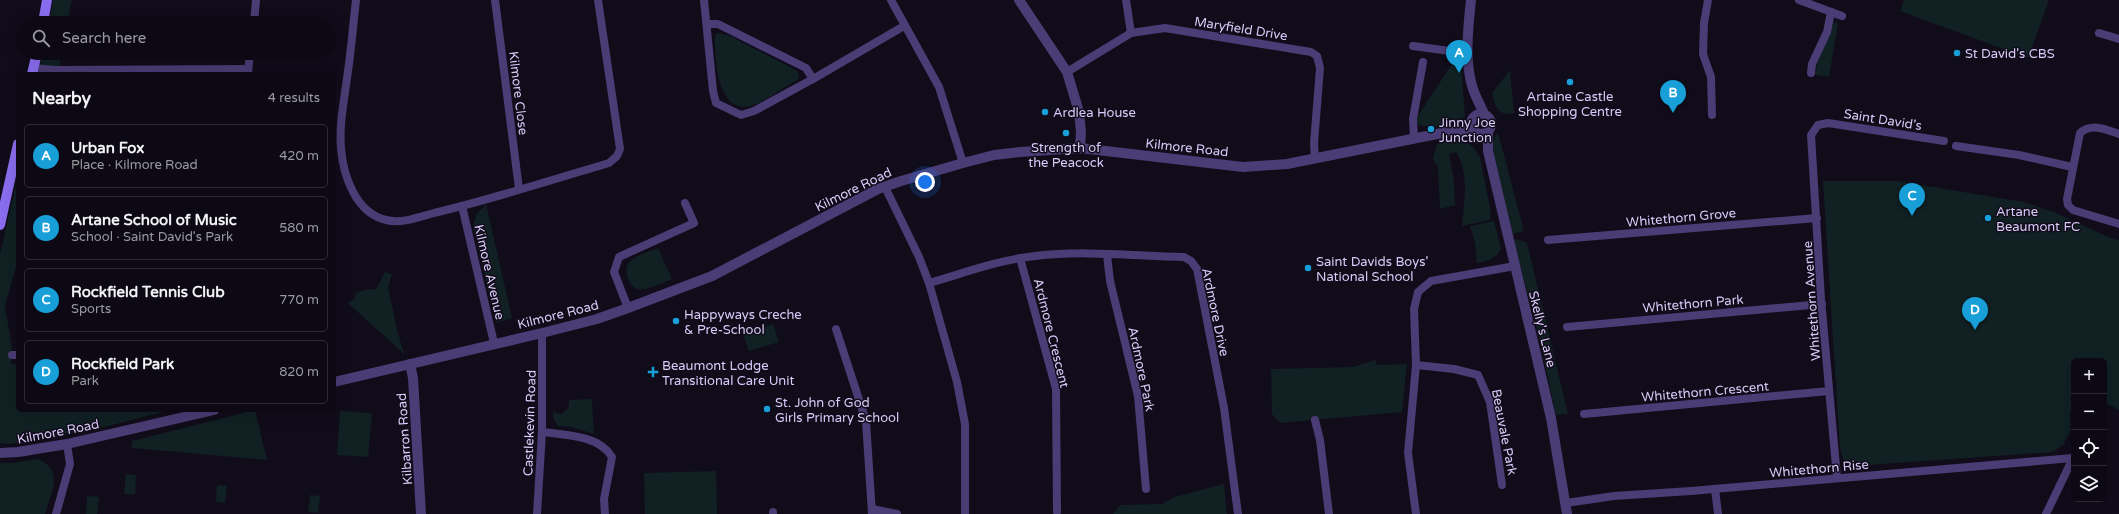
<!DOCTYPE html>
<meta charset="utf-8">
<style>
:root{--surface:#0d0914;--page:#16121d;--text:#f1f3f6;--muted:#9a9aa0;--line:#2d2a34;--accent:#189fd8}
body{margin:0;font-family:"Varela Round",sans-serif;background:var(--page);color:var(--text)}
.controls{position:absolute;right:12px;bottom:12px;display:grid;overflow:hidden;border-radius:6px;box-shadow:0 4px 16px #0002}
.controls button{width:36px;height:36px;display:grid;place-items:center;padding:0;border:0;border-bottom:1px solid var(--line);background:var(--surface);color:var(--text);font:20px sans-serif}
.you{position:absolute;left:925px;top:182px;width:14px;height:14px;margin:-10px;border:3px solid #fff;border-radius:50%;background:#1a73e8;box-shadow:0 0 0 6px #1a73e833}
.badge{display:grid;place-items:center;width:26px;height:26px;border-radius:50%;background:var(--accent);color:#fff;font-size:13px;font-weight:700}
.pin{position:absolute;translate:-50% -33px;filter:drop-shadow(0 1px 2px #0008)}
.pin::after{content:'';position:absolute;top:21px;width:14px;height:12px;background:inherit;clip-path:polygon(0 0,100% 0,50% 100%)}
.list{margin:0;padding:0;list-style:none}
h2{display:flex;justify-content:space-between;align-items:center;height:52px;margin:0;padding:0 16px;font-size:17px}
h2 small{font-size:13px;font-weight:400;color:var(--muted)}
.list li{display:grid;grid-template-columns:26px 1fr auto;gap:12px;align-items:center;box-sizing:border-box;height:64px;margin:0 8px 8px;padding:0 8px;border:1px solid var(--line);border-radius:6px}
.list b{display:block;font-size:15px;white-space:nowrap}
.list p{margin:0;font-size:13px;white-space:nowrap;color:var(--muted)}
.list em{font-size:13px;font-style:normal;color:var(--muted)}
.icon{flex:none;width:22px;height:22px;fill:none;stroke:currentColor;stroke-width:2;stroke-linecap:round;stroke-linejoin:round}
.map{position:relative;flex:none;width:2119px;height:514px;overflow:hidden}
.search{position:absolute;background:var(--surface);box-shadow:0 4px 16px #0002;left:16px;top:16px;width:320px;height:44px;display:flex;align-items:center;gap:10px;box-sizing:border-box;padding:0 14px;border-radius:22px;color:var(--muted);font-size:15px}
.panel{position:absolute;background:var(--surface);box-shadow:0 4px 16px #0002;left:16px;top:72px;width:320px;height:340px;border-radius:6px}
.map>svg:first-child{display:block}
.green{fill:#102023}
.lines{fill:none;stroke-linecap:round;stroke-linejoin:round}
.minor{stroke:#4a3c74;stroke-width:8}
.tertiary{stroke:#4a3c74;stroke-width:10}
.secondary{stroke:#8a6dee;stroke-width:10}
.poi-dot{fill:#189fd8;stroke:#110c1a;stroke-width:1.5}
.labels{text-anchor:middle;stroke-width:3;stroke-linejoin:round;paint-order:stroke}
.street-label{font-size:13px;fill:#d9cbf9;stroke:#110c1a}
.poi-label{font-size:13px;fill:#d9cbf9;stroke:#110c1a;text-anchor:start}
</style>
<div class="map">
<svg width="2119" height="514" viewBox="0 0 2119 514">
<rect width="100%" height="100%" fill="#110c1a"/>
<g class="green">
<polygon points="53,0 72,0 67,23 49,23"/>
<polygon points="1904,0 2049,0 2028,58 1900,11"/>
<polygon points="1834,22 1838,23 1829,77 1815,75 1818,61"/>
<path d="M720,33L730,36L792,68L798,72L799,77L797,80C784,87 759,106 745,107C717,108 715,58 715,38L716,34Z"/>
<polygon points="43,53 62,53 58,74 39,74"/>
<path d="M1453,62L1461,66L1465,116C1453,126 1433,128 1418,125L1416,119Z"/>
<path d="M1510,70L1514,113C1498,117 1495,106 1492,93Z"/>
<polygon points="1496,134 1498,134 1501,144 1524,231 1513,234 1493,153 1493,142"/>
<path d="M1462,139L1472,146L1480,157L1491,213L1490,220L1462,226C1464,201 1470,174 1456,152L1449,154L1454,181L1455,205L1440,209L1438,167L1433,159L1437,144Z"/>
<polygon points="18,176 18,259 5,306 12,347 11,364 18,364 18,410 171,410 104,427 10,444 0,443 0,254"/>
<polygon points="1823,181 1897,181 2024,202 2054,212 2108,237 2119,240 2119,410 2104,402 2104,361 2074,361 2074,405 2070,412 2070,431 2063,445 2053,452 1853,466 1844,461 1840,448"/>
<polygon points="486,204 512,318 496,323 473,227 476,215"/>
<path d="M1494,221L1501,249C1496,259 1487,261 1477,263L1475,243L1470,226Z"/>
<polygon points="1516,239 1527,243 1568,414 1556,415 1539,338 1514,241"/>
<path d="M658,248L672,279C663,282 648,291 638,289C632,288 630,283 628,278C620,258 643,254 658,248Z"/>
<polygon points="385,272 392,274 388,287 397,330 404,354 348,303 354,300 356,293 364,290 376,289"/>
<polygon points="773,324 779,342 749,351 743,334"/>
<polygon points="1375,360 1377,365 1407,364 1402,412 1280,423 1272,414 1271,369 1353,367"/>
<path d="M592,399L594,434L571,427L558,426L553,418V412L561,414C568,410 569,407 569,400Z"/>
<polygon points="255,410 267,460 132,448 132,441"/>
<polygon points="340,411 372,413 368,457 337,455"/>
<path d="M37,459C65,469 51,493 45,514H0V463H13Z"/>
<polygon points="716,471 717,514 645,514 644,473"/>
<polygon points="126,474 136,475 135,494 124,494"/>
<polygon points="1224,484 1227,514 1113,514 1120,505 1162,504 1174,497"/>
<polygon points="217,485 227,486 225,503 216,502"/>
<polygon points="310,495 320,496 318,513 308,512"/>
<polygon points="87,496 99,497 97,514 86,514"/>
</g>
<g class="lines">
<g class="minor">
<path d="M356,0C353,26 351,52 347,78C344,102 339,124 341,148C343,176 356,213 386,220C402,224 419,217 434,213C493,199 551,180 609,163L617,156L620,149L598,0"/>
<polyline points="495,0 519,189"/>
<polyline points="704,0 713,91 716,103 741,115 754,111 813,79 904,26"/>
<polyline points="891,0 939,87 963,163"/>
<polyline points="1126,0 1131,33"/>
<polyline points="1708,0 1704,23 1703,54 1711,77 1712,115"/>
<polyline points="1799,0 1842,16"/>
<polyline points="254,23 256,0"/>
<polyline points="707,24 718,24 806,68 813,79"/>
<polyline points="2099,33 2119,39"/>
<polyline points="1413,46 1450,51 1468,50"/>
<polyline points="34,68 55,70 248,69"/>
<polyline points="1067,72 1131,33 1165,28 1311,52 1317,56 1320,68 1314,143 1315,159"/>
<polyline points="248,73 250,53"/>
<polyline points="1811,73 1812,64 1827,32 1831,12"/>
<path d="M2119,134C2105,129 2092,123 2080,133L2067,199L2068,205L2073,210L2119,224"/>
<polyline points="1414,139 1413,119 1423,62"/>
<polyline points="1956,146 2019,155 2072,167"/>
<polyline points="885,187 919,257 929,283 957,382 965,424 965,514"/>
<polyline points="462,206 494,343"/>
<polyline points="1548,240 1817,218"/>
<polyline points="1107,255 1110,281 1138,396 1146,489"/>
<polyline points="1020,258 1056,389 1057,512"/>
<path d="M929,283C964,273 999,260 1035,256C1084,250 1135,256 1184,257L1191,261L1197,269L1224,408L1238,514"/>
<polyline points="628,308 614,272 619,257 694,223 685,203"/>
<polyline points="1567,327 1822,304"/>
<polyline points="836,329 866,421 872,514"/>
<polyline points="12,355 18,355"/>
<polyline points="1416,365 1454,369 1478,375 1490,402 1502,485"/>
<polyline points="1584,414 1829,391"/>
<polyline points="1315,420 1320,440 1329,514"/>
<path d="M542,432C565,435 599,435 612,457L604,499L605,514"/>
<polyline points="1837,478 1821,299 1811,135 1818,125 1828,123 1944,141"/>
<polyline points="1715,489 1718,514"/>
<polyline points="1566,503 1614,496 1691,491 2073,458"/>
<polyline points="872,509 897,514"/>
<polyline points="773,512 773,514"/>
<polyline points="56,514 70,464 67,444"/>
<polyline points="537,514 542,432 542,333"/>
<polyline points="1416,514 1408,453 1416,365 1414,309 1418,292 1431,281 1515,266"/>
<polyline points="2046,514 2074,456"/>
</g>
<g class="tertiary">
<polyline points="1019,0 1067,72 1079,112 1081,132 1080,148"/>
<path d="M1471,0C1468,28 1464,62 1473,89C1476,98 1481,106 1484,114"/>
<circle cx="1481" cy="124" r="10"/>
<polyline points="1488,131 1488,151 1551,418 1567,514"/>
<polyline points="410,364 413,378 421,514"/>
<polyline points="334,382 542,333 597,319 628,308 712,276 878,189 901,181 963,163 994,155 1020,152 1080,148 1243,167 1287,164 1452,131 1474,131"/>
<polyline points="0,453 18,452 67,444 214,410"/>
</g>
<g class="secondary">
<polyline points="43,23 47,0"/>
<polyline points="32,74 37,53"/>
<polyline points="0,225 18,144"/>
</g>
</g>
<g class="poi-dot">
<circle cx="1957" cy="53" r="4"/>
<circle cx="1570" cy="82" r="4"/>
<circle cx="1045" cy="112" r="4"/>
<circle cx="1431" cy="129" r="4"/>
<circle cx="1066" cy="133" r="4"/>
<circle cx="1988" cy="218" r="4"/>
<circle cx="1308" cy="268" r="4"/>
<circle cx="676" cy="321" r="4"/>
<path d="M651 366h4v4h4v4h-4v4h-4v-4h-4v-4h4z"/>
<circle cx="767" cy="409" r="4"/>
</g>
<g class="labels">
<g class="street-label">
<text transform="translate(1241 28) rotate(9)" y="5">Maryfield Drive</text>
<text transform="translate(519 93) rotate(83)" y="5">Kilmore Close</text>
<text transform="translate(1883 119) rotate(9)" y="5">Saint David's</text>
<text transform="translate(1187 147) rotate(6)" y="5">Kilmore Road</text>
<text transform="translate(853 189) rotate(-26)" y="5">Kilmore Road</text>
<text transform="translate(1681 217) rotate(-5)" y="5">Whitethorn Grove</text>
<text transform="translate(490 272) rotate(77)" y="5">Kilmore Avenue</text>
<text transform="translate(1811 301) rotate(-94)" y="5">Whitethorn Avenue</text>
<text transform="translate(1693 303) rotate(-5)" y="5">Whitethorn Park</text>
<text transform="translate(1216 312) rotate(78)" y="5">Ardmore Drive</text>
<text transform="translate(558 314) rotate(-14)" y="5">Kilmore Road</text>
<text transform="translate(1543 329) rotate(76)" y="5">Skelly's Lane</text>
<text transform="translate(1052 333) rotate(76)" y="5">Ardmore Crescent</text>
<text transform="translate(1142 369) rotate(78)" y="5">Ardmore Park</text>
<text transform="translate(1705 391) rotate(-5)" y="5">Whitethorn Crescent</text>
<text transform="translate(529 423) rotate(-88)" y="5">Castlekevin Road</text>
<text transform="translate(58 431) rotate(-11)" y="5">Kilmore Road</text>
<text transform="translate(1505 432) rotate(79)" y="5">Beauvale Park</text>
<text transform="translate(404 439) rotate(-94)" y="5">Kilbarron Road</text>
<text transform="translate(1819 468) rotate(-5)" y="5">Whitethorn Rise</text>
</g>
<g class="poi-label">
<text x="1965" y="58">St David's CBS</text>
<text x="1570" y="101" text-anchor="middle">Artaine Castle<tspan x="1570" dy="15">Shopping Centre</tspan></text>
<text x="1053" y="117">Ardlea House</text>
<text x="1439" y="127">Jinny Joe<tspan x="1439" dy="15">Junction</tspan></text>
<text x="1066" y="152" text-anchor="middle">Strength of<tspan x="1066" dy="15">the Peacock</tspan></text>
<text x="1996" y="216">Artane<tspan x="1996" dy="15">Beaumont FC</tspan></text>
<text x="1316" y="266">Saint Davids Boys'<tspan x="1316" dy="15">National School</tspan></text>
<text x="684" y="319">Happyways Creche<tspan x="684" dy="15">&amp; Pre-School</tspan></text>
<text x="662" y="370">Beaumont Lodge<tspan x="662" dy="15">Transitional Care Unit</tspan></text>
<text x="775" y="407">St. John of God<tspan x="775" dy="15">Girls Primary School</tspan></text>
</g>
</g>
</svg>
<div class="controls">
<button>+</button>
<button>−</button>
<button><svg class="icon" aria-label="locate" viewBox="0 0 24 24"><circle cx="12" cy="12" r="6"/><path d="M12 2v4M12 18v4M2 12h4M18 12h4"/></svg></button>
<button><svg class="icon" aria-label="layers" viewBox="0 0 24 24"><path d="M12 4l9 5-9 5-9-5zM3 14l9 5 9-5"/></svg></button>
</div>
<div class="you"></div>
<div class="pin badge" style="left:1459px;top:73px">A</div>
<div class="pin badge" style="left:1673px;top:113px">B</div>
<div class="pin badge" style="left:1912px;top:216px">C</div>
<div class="pin badge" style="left:1975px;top:330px">D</div>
<div class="search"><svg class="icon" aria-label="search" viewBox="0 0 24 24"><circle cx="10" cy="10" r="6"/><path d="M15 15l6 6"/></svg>Search here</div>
<section class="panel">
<h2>Nearby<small>4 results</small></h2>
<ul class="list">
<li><span class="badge">A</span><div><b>Urban Fox</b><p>Place · Kilmore Road</p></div><em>420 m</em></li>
<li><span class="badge">B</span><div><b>Artane School of Music</b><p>School · Saint David's Park</p></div><em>580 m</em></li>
<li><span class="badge">C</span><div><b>Rockfield Tennis Club</b><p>Sports</p></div><em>770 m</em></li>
<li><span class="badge">D</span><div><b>Rockfield Park</b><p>Park</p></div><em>820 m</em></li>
</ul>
</section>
</div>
